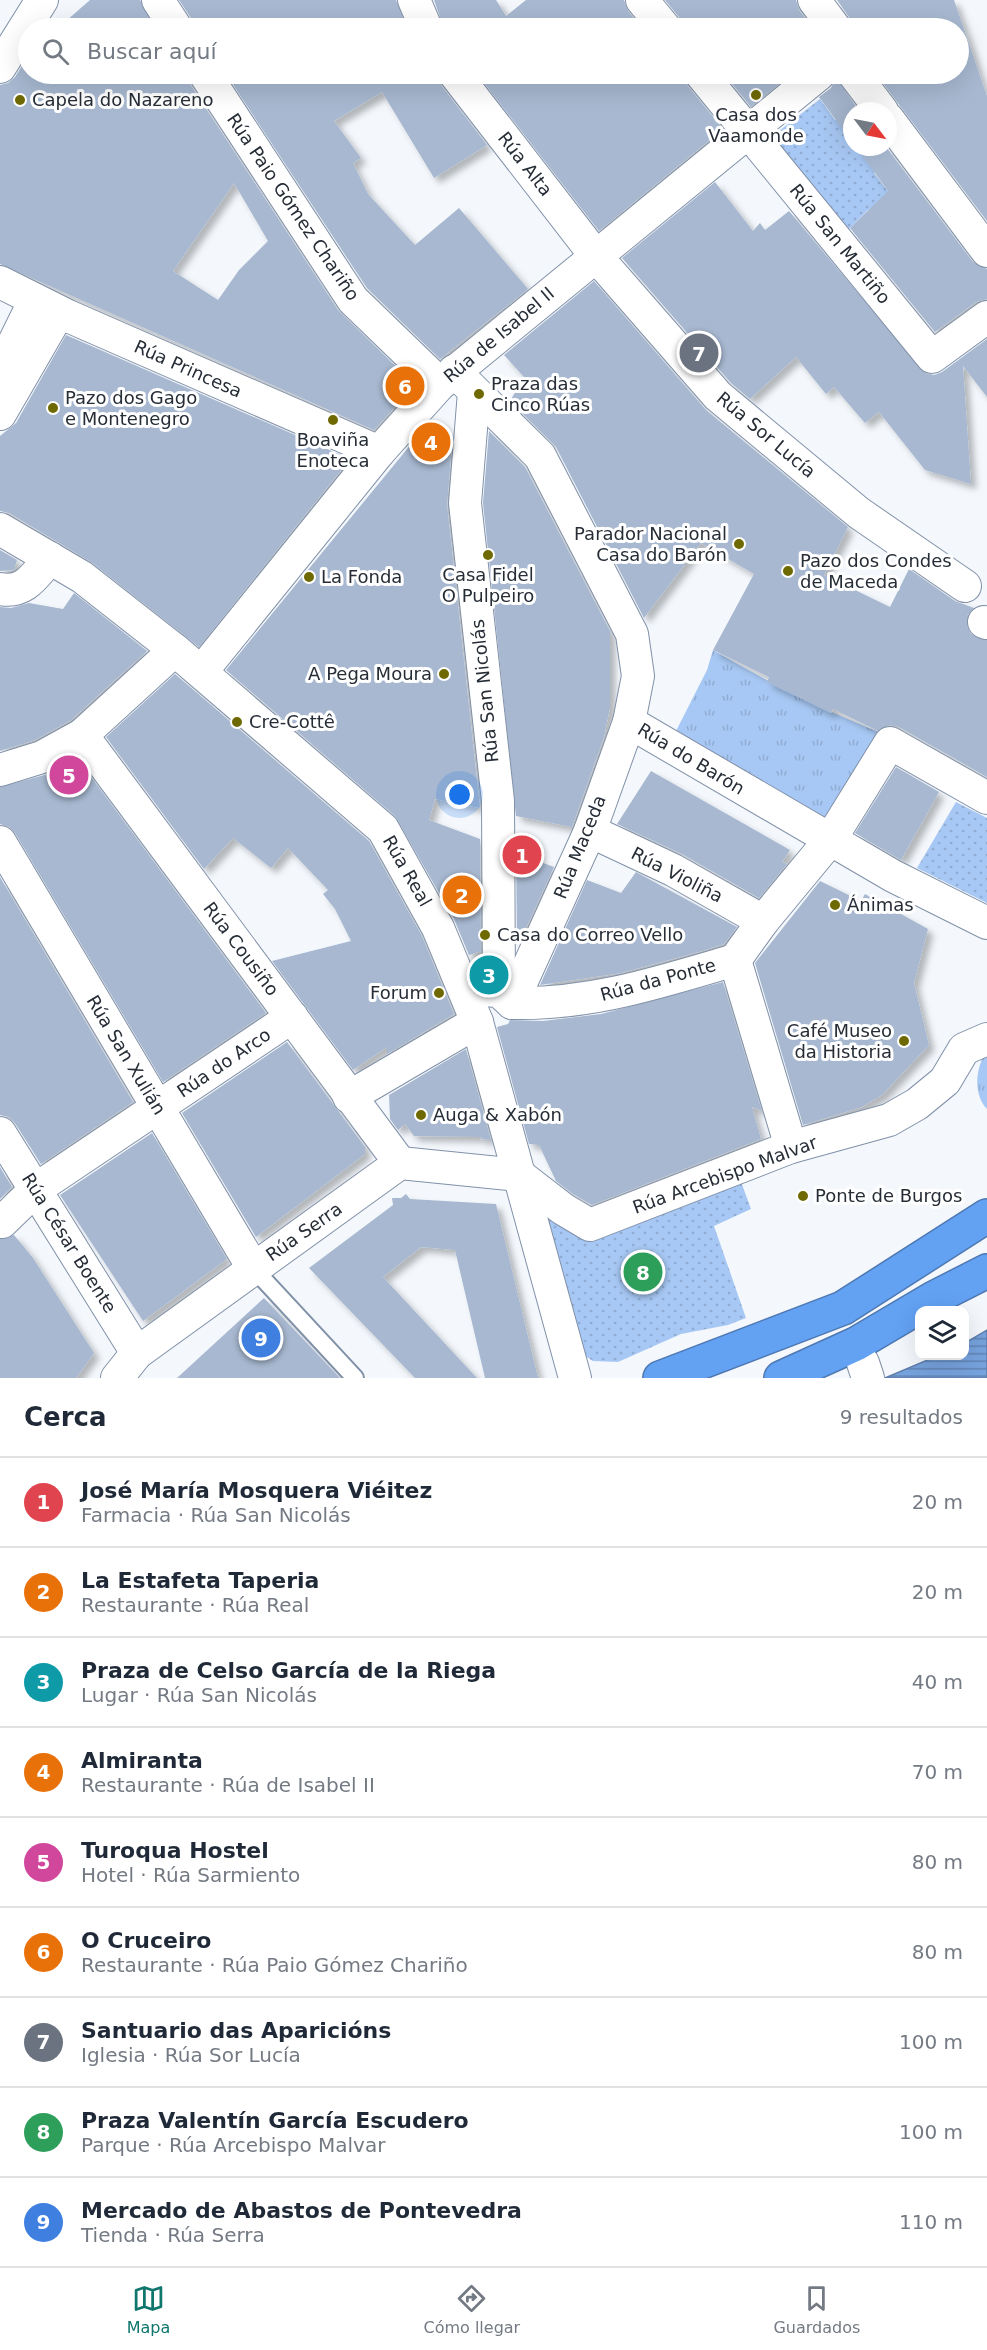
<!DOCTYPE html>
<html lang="es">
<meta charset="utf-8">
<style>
:root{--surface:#fff;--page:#f6f6f7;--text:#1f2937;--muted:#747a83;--line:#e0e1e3;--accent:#0f766e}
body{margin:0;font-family:"DejaVu Sans",sans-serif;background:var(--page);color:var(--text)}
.controls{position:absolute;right:18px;bottom:18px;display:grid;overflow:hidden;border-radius:12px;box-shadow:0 6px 24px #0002}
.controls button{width:54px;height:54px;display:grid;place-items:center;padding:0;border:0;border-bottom:2px solid var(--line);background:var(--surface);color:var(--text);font:30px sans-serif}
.compass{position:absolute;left:843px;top:102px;width:54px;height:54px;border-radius:50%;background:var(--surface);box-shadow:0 6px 24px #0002;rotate:122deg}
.you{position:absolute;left:460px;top:795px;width:21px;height:21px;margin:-15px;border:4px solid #fff;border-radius:50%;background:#1a73e8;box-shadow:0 0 0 9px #1a73e833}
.badge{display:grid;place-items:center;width:39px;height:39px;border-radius:50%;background:var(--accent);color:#fff;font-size:20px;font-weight:700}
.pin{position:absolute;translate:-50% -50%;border:3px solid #fff;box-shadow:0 2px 6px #0006}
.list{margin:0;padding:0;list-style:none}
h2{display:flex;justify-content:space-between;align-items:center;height:78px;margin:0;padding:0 24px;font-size:26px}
h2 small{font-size:20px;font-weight:400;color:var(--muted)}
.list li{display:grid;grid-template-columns:39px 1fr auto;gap:18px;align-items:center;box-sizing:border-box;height:90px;padding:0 24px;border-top:2px solid var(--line)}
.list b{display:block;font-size:22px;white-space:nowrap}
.list p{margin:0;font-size:20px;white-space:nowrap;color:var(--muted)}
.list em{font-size:20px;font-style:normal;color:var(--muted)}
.icon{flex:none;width:33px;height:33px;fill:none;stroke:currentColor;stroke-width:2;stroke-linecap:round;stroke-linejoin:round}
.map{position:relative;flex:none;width:987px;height:1378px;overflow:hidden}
.search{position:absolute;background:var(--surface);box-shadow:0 6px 24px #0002;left:18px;right:18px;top:18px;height:66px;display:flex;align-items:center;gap:15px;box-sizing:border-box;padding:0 21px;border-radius:33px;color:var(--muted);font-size:22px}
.sheet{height:888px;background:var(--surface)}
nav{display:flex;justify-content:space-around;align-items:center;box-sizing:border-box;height:84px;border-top:2px solid var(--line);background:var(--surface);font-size:16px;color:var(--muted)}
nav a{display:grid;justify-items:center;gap:3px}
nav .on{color:var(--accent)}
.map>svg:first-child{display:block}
.grass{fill:url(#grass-dots)}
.park{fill:url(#park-tufts)}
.water{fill:url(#water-rules);stroke:#5e7fab;stroke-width:1.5}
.building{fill:#a7b8d0;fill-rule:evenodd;filter:url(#shadow)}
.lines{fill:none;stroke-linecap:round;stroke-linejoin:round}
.lane-casing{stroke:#8191a8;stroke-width:20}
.street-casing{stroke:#8191a8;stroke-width:34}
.highway-casing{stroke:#4e78b1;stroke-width:36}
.lane{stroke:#fff;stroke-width:16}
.street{stroke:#fff;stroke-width:32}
.highway{stroke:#63a1f3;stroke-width:33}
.poi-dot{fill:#6e6901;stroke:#fff;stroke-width:2}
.labels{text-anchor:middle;stroke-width:6;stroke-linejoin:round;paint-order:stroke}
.poi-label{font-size:18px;fill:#262d36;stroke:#fff;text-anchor:start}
.street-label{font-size:18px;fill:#262d36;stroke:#fff}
</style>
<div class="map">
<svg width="987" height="1378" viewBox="0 0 987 1378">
<defs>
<pattern id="grass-dots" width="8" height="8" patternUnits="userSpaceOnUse" patternTransform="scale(1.5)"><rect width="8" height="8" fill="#a7c8f4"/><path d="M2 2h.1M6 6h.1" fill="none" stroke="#90acd2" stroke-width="1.8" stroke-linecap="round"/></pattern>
<pattern id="park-tufts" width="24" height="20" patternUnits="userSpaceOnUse" patternTransform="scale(1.5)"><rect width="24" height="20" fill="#a7c8f4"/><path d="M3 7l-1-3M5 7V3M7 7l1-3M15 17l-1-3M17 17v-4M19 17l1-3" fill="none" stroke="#90acd2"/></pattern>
<pattern id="water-rules" width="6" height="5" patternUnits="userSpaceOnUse" patternTransform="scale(1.5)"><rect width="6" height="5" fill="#76a2dd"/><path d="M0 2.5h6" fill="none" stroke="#6184b4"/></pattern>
<filter id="shadow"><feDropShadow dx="5.5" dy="5.5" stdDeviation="3" flood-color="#0004"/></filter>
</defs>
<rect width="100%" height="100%" fill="#f4f8fd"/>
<g class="grass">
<polygon points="820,99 835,120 840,117 847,127 843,130 852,143 852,147 856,147 877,170 874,173 893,198 868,210 848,230 770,138"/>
<polygon points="956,802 987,818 987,903 917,868"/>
<polygon points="740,1179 751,1209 714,1226 746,1318 728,1325 681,1334 618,1362 593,1361 582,1354 539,1194 595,1219"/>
</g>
<g class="park">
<path d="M713,650C769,683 826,711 886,735L833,823L676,731L707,670Z"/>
<path d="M987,1051V1109C973,1095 975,1067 987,1051Z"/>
</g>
<polygon class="water" points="987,1330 987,1378 885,1378 937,1356 964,1356 965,1343"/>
<g class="building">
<polygon points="90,0 140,0 155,28 58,28"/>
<polygon points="179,0 396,0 407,28 194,28 191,18"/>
<polygon points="434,0 496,0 506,16 526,0 624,0 628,11 642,28 444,28"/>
<polygon points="665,0 796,0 799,10 813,28 682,28 679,17"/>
<polygon points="837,0 954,0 987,96 987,221 876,74 958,74 958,28 853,28 849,17"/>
<path d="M28,56V74H187L190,84L338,310L415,385L374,430L0,264V85L8,83L15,77ZM234,183L268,241L239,270L218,300L173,271Z"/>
<polygon points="226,74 437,74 441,85 487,145 434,178 382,92 334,121 361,158 353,163 368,194 415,245 459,208 528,289 440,359 367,288"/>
<polygon points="477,74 684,74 687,85 723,129 599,231"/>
<polygon points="724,74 791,74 751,107"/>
<polygon points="836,77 859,111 852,111 852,142 819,97 831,88"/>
<polygon points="856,147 886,147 973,262 987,269 987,299 976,302 935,332 850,228 888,191"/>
<polygon points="715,182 753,231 760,223 765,230 789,211 925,373 934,375 942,372 987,339 987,397 963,366 971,484 925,470 879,412 865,423 834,387 826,394 796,357 750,399 731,383 622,258"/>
<polygon points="594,281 706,410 848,527 824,575 890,607 909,569 955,601 974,608 967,616 967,626 971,634 987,640 987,777 899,727 890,725 878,731 833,709 831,713 767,682 769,677 713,650 754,574 701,543 644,618 556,447 510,401 524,377 504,355"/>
<polygon points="66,335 350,459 199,647 91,562 9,513 0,511 0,436 16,423"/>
<polygon points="489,431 525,467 610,631 610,707 604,737 572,827 516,816 483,503"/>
<polygon points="421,432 452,444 447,505 480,808 435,799 429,820 480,839 481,951 469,955 454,919 395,816 226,670"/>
<polygon points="0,550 17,560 14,570 0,571"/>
<polygon points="74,593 147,651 71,720 35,740 0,751 0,607 11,608 29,603 63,609"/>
<polygon points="175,674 369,841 422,936 454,1014 387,1054 387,1047 353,1070 272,961 351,941 335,909 323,894 328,890 288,848 271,868 233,838 204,869 106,737"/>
<polygon points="77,758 266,1013 163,1082 15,833 9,827 0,824 0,787 48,774"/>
<polygon points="896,767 939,792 901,860 855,833"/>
<polygon points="651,771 790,850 782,862 787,864 759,898 682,854 617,824"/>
<polygon points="516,853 554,867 522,937 517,939"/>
<polygon points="636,872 737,927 724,944 702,951 621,973 540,985 587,880 621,893"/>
<polygon points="0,877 133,1102 41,1164 15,1123 9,1117 0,1115"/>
<polygon points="820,881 861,901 865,894 928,929 914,983 929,1045 882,1095 862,1107 803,1125 755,963"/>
<polygon points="723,982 762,1111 752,1107 761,1139 592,1205 573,1194 556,1181 539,1145 529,1144 497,1027 508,1024 510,1020 543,1021 601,1014"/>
<polygon points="287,1042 365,1147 365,1154 256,1237 182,1113"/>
<polygon points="466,1049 491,1140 480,1139 483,1137 414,1136 405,1124 398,1130 390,1119 389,1095"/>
<polygon points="152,1133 227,1259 143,1321 60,1195"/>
<polygon points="0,1167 12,1187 0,1199"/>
<polygon points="406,1194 410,1199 496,1204 538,1378 485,1378 455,1250 421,1247 383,1277 477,1378 415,1378 309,1268 393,1205 392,1198 401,1198"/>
<polygon points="14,1235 33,1258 94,1353 76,1378 0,1378 0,1239"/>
<polygon points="264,1298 340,1378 177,1378"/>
</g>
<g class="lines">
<g class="lane-casing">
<polyline id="lane" points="253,1268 355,1378"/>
</g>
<g class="street-casing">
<g id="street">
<polyline points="158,0 176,28"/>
<polyline points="414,0 426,28"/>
<polyline points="642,0 665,28"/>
<polyline points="814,0 835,28"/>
<polyline points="0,67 42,0"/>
<polyline points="205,74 353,300 440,384"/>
<polyline points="455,74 595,255 718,396 859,513 965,586"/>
<polyline points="701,74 932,357 987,317"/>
<polyline points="854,74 882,111"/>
<polyline points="888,119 987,251"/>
<polyline points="0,282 68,316 379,452"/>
<polyline points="0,371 35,300"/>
<polyline points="454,371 540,456 632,634 638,676 629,722 893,876 987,923"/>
<polyline points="474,392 465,503 498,801 499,991"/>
<polyline points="0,414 59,312"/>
<polyline points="0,529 82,577 175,650 383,829 438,928 477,1022 575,1378"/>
<path d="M0,589C25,594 35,575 50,558"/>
<polyline points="984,622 987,623"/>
<polyline points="202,671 379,452 440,384 819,74"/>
<polyline points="82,735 400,1163"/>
<polyline points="0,770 42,757 82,735 175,650"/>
<polyline points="590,831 673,870 763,921"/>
<polyline points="0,842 253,1268"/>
<polyline points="735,960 763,921 830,840 890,743 987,798"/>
<path d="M480,990L499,991L512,1003C591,1005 660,982 735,960L791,1147"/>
<polyline points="512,1003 590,831 629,722"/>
<polyline points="349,1097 477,1022"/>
<polyline points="0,1133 137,1353"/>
<polyline points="519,1175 563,1209 590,1225 791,1147 889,1120 917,1104 945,1081 964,1049 987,1039"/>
<polyline points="2,1222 36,1189 292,1017"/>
<polyline points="863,1363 868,1378"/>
<polyline points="117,1378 137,1353 400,1163 519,1175"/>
</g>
</g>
<g class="highway-casing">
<g id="highway">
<polyline points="660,1378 843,1308 987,1216"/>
<polyline points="781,1378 856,1344 934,1298 987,1271"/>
</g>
</g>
<use href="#lane" class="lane"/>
<use href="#street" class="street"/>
<use href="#highway" class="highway"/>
</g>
<g class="poi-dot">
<circle cx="756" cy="95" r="6"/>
<circle cx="20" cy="100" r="6"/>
<circle cx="479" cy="394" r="6"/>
<circle cx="53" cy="408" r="6"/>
<circle cx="333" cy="420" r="6"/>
<circle cx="739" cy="544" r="6"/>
<circle cx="488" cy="555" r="6"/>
<circle cx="788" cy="571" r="6"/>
<circle cx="309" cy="577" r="6"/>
<circle cx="444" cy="674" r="6"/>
<circle cx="237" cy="722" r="6"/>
<circle cx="835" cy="905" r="6"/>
<circle cx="485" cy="935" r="6"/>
<circle cx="439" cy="993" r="6"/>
<circle cx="904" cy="1041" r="6"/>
<circle cx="421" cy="1115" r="6"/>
<circle cx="803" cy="1196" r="6"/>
</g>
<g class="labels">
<g class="poi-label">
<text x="32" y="106">Capela do Nazareno</text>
<text x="756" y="121" text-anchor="middle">Casa dos<tspan x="756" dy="21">Vaamonde</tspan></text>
<text x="491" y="390">Praza das<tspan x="491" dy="21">Cinco Rúas</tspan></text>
<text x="65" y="404">Pazo dos Gago<tspan x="65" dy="21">e Montenegro</tspan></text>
<text x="333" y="446" text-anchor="middle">Boaviña<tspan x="333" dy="21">Enoteca</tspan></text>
<text x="727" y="540" text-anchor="end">Parador Nacional<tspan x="727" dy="21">Casa do Barón</tspan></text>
<text x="800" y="567">Pazo dos Condes<tspan x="800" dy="21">de Maceda</tspan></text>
<text x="488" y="581" text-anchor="middle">Casa Fidel<tspan x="488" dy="21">O Pulpeiro</tspan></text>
<text x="321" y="583">La Fonda</text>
<text x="432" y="680" text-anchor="end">A Pega Moura</text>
<text x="249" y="728">Cre-Cottê</text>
<text x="847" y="911">Ánimas</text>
<text x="497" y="941">Casa do Correo Vello</text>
<text x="427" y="999" text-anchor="end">Forum</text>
<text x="892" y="1037" text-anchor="end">Café Museo<tspan x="892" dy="21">da Historia</tspan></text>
<text x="433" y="1121">Auga &amp; Xabón</text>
<text x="815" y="1202">Ponte de Burgos</text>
</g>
<g class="street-label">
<text transform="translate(525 164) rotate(52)" y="6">Rúa Alta</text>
<text transform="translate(293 207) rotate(56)" y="6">Rúa Paio Gómez Chariño</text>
<text transform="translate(840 244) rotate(51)" y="6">Rúa San Martiño</text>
<text transform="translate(499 335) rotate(-40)" y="6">Rúa de Isabel II</text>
<text transform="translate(188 369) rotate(24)" y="6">Rúa Princesa</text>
<text transform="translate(766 435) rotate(40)" y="6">Rúa Sor Lucía</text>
<text transform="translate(485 691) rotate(-96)" y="6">Rúa San Nicolás</text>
<text transform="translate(691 759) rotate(31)" y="6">Rúa do Barón</text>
<text transform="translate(580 847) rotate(-68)" y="6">Rúa Maceda</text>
<text transform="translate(407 871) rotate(60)" y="6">Rúa Real</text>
<text transform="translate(677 875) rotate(27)" y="6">Rúa Violiña</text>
<text transform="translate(241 949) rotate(53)" y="6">Rúa Cousiño</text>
<text transform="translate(658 980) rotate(-15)" y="6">Rúa da Ponte</text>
<text transform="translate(126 1055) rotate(59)" y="6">Rúa San Xulián</text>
<text transform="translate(224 1063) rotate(-34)" y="6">Rúa do Arco</text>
<text transform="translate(725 1175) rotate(-20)" y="6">Rúa Arcebispo Malvar</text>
<text transform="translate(304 1232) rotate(-35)" y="6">Rúa Serra</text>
<text transform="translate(69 1243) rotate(58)" y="6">Rúa César Boente</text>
</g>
</g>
</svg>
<div class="controls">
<button><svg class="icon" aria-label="layers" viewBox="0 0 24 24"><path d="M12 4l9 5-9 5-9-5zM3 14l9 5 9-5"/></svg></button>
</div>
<svg class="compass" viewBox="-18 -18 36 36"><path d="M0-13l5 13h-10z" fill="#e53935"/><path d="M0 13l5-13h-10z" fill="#747a83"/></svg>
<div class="you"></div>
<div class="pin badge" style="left:522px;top:855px;background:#e0444e">1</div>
<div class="pin badge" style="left:462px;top:895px;background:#e8710a">2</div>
<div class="pin badge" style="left:489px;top:975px;background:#0f9aa8">3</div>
<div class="pin badge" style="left:431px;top:442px;background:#e8710a">4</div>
<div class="pin badge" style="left:69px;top:775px;background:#d1479c">5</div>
<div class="pin badge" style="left:405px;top:386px;background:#e8710a">6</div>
<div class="pin badge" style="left:699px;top:353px;background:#6b7280">7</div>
<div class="pin badge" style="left:643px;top:1272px;background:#2e9e5b">8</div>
<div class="pin badge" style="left:261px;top:1338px;background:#3f7fe0">9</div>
<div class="search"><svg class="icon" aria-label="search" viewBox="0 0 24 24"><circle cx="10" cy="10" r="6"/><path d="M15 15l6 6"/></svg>Buscar aquí</div>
</div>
<section class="sheet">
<h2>Cerca<small>9 resultados</small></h2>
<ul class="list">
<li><span class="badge" style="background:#e0444e">1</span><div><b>José María Mosquera Viéitez</b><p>Farmacia · Rúa San Nicolás</p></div><em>20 m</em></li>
<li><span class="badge" style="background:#e8710a">2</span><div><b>La Estafeta Taperia</b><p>Restaurante · Rúa Real</p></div><em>20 m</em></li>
<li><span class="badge" style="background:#0f9aa8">3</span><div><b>Praza de Celso García de la Riega</b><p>Lugar · Rúa San Nicolás</p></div><em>40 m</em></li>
<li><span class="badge" style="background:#e8710a">4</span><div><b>Almiranta</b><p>Restaurante · Rúa de Isabel II</p></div><em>70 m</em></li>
<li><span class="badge" style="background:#d1479c">5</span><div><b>Turoqua Hostel</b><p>Hotel · Rúa Sarmiento</p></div><em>80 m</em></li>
<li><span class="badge" style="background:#e8710a">6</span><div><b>O Cruceiro</b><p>Restaurante · Rúa Paio Gómez Chariño</p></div><em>80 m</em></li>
<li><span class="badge" style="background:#6b7280">7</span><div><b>Santuario das Aparicións</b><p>Iglesia · Rúa Sor Lucía</p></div><em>100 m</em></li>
<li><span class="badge" style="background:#2e9e5b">8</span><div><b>Praza Valentín García Escudero</b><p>Parque · Rúa Arcebispo Malvar</p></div><em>100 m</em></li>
<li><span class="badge" style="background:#3f7fe0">9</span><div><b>Mercado de Abastos de Pontevedra</b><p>Tienda · Rúa Serra</p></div><em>110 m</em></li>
</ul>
</section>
<nav>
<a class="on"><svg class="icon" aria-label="map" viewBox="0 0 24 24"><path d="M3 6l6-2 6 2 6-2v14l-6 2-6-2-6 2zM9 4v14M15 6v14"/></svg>Mapa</a>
<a><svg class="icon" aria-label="directions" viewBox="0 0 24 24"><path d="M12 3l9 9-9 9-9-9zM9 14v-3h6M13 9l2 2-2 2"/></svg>Cómo llegar</a>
<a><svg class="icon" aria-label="saved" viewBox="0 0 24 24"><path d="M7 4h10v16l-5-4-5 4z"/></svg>Guardados</a>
</nav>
